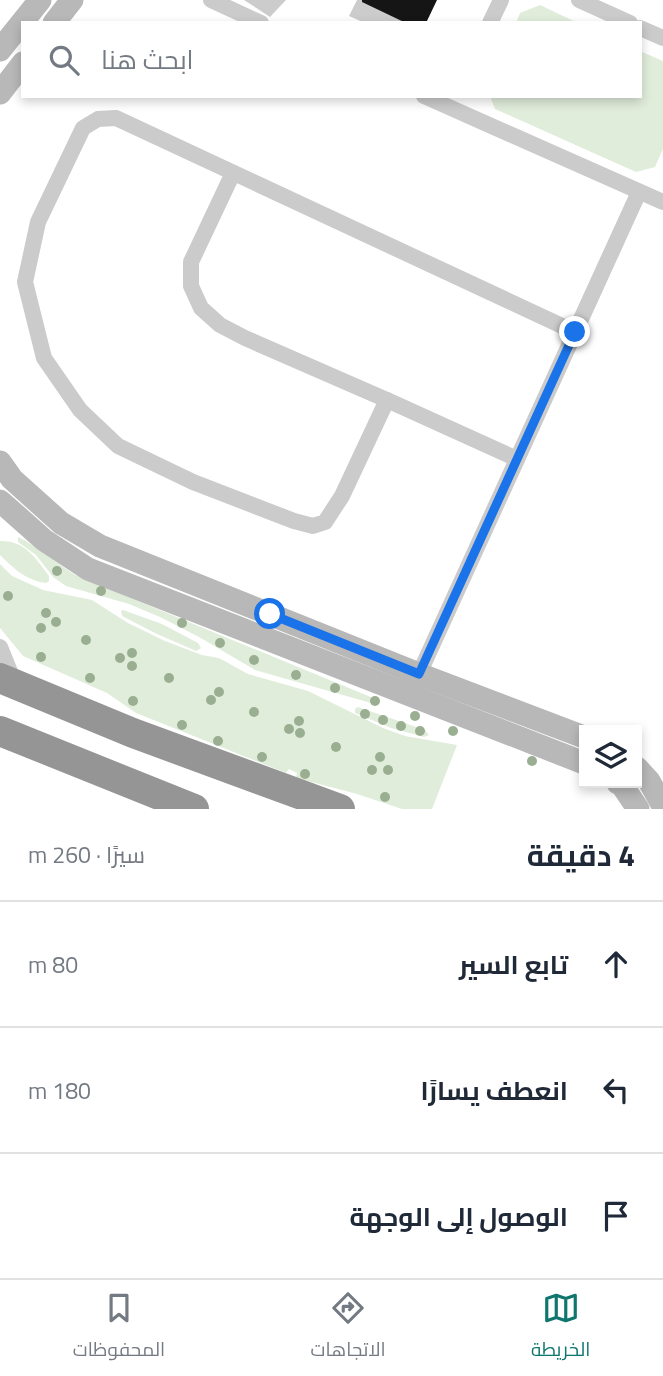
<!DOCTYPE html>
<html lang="ar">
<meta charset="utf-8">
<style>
:root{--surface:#fff;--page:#f2f2f3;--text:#1f2937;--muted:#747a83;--line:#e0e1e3;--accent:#0f766e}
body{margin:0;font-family:"Titillium Web",Cairo,sans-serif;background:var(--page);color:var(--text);direction:rtl}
.controls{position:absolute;right:21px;bottom:21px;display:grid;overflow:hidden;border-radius:0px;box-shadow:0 4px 10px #0003}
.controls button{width:63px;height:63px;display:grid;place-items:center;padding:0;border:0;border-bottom:2px solid var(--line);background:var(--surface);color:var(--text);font:35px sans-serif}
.stop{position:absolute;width:21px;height:21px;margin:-16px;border:5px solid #1a73e8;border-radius:50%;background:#fff}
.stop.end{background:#1a73e8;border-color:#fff;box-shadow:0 2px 7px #0008}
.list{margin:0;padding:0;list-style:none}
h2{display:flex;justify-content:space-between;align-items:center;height:91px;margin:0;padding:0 28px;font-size:30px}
h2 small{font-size:23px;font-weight:400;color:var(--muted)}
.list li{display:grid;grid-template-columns:46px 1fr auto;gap:21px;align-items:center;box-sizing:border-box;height:126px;padding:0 28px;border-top:2px solid var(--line)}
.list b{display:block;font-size:26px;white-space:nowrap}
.list em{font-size:23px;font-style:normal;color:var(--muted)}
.icon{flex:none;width:38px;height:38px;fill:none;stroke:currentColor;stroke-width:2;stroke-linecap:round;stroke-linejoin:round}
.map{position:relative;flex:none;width:663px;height:809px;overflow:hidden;direction:ltr}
.search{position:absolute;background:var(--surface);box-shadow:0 4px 10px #0003;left:21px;right:21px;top:21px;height:77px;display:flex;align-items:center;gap:18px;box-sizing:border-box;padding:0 24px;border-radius:0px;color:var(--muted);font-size:26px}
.sheet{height:469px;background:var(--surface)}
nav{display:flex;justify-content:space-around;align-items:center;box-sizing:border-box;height:98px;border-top:2px solid var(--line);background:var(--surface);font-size:19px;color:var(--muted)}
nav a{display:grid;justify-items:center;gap:4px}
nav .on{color:var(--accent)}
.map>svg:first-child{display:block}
.green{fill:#e1eddb}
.shadow{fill:#0003}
.building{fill:#151515}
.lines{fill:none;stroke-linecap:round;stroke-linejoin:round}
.street{stroke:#cbcbcb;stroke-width:16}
.secondary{stroke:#b8b8b8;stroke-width:23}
.highway{stroke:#959595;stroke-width:30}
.tree{fill:#9aaf92}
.route{stroke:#1a73e8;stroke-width:9}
</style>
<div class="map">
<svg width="663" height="809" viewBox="0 0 663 809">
<rect width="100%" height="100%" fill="#fff"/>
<g class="green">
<polygon points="540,5 578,23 516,23 520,13"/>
<polygon points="640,51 663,61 663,149 655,167 636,172 495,109 490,96 640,96"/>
<path d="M18,537C39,547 56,563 75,575L378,700V705L255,670L199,637L160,617L129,604L66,586L53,577L36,555L18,542Z"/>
<path d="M0,541C24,540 36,558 49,576V581L46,583C27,581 13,568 0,555Z"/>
<polygon points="0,564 12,576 43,590 92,600 128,623 165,641 202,655 219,658 248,674 308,691 383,728 405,736 457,745 432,809 402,809 357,794 296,778 297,773 289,769 286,773 136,713 107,693 23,656 0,628"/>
<polygon points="123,610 162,624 198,643 201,648 196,651 157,634 122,616 121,611"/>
<polygon points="358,707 425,730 429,735 424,737 391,728 355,713 355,709"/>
</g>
<g class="shadow">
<polygon points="244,0 286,0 270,17"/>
<polygon points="357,0 435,0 425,23 365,23 349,16"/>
</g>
<polygon class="building" points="362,0 437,0 426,23 406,23 362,2"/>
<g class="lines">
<g class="street">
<polyline points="211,0 261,23"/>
<polyline points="579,0 630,23"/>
<polyline points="490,23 501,0"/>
<polyline points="640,28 663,38"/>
<polyline points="424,96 663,202"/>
<polyline points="233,173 191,262 191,286 201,308 220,325 245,338 387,400"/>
<polyline points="517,459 387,400 342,496 325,522 313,526 294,521 193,482 118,446 80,410 44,358 25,282 38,222 83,128 98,119 116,118 575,332"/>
<polyline points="0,647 15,684"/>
<polyline points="415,683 639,192"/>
</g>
<g class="secondary">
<polyline points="54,23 72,0"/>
<polyline points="0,50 40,0"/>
<polyline points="0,93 23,63"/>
<polyline points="0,462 12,479 61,523 100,546 421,675 584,737"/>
<polyline points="0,501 44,540 88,569 584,763"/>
<polyline points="637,768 649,781 663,806"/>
<polyline points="618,783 622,785 638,809"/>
</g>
<g class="highway">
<polyline points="0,678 133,733 340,809"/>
<polyline points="0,731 194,809"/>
</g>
</g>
<g class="tree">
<circle cx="57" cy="571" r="5"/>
<circle cx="101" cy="591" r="5"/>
<circle cx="8" cy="596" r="5"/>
<circle cx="46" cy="613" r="5"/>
<circle cx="56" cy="622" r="5"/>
<circle cx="182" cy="623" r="5"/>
<circle cx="41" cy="628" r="5"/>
<circle cx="86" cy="640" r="5"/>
<circle cx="220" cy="643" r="5"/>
<circle cx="132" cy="653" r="5"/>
<circle cx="41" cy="657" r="5"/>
<circle cx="120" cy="658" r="5"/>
<circle cx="254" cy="660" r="5"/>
<circle cx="132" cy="666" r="5"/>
<circle cx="296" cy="675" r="5"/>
<circle cx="90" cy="678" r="5"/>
<circle cx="169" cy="678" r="5"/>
<circle cx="335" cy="688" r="5"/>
<circle cx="219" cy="692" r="5"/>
<circle cx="211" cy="700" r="5"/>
<circle cx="133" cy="701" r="5"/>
<circle cx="375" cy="701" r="5"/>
<circle cx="254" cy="712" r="5"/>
<circle cx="365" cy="714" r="5"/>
<circle cx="415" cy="716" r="5"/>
<circle cx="383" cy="720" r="5"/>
<circle cx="299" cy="721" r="5"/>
<circle cx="182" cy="725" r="5"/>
<circle cx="401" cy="726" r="5"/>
<circle cx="289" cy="729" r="5"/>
<circle cx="420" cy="731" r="5"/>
<circle cx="453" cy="731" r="5"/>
<circle cx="300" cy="733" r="5"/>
<circle cx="218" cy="741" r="5"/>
<circle cx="336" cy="747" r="5"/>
<circle cx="262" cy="757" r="5"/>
<circle cx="380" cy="757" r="5"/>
<circle cx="532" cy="761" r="5"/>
<circle cx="372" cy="770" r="5"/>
<circle cx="388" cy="770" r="5"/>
<circle cx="305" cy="774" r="5"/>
<circle cx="385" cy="797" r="5"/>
</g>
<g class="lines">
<polyline class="route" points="270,614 419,674 575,332"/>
</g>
</svg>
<div class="controls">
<button><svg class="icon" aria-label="layers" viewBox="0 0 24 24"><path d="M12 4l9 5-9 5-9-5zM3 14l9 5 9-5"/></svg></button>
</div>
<div class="stop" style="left:270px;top:614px"></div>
<div class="stop end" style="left:575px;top:332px"></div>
<div class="search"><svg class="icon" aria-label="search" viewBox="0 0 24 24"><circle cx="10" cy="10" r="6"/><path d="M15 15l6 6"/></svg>ابحث هنا</div>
</div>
<section class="sheet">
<h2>4 دقيقة<small>سيرًا · 260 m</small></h2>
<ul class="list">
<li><svg class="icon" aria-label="ahead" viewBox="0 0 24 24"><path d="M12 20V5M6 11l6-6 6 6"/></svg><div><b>تابع السير</b></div><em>80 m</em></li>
<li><svg class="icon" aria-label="left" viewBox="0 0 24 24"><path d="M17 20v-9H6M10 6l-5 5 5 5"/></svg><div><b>انعطف يسارًا</b></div><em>180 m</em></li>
<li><svg class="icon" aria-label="arrive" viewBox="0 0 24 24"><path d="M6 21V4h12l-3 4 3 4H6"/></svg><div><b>الوصول إلى الوجهة</b></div></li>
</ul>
</section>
<nav>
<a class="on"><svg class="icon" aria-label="map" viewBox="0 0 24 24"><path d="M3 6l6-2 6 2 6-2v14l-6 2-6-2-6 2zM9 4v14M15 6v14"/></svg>الخريطة</a>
<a><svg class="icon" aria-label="directions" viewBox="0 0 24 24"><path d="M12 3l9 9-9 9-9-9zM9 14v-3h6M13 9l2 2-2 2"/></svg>الاتجاهات</a>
<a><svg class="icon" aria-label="saved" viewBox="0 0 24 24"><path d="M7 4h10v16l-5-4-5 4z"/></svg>المحفوظات</a>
</nav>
